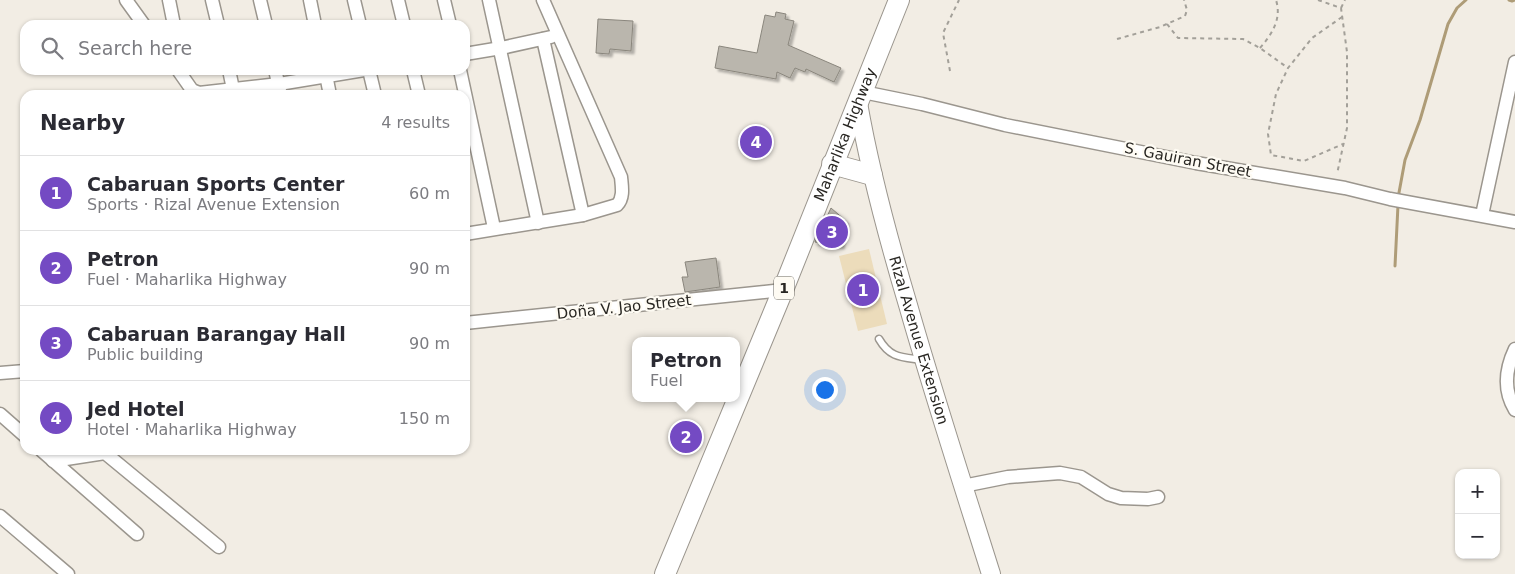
<!DOCTYPE html>
<meta charset="utf-8">
<style>
:root{--surface:#fff;--page:#f7f7f7;--text:#2b2b33;--muted:#7c7c81;--line:#e1e1e2;--accent:#744ac3}
body{margin:0;font-family:"DejaVu Sans",sans-serif;background:var(--page);color:var(--text)}
.controls{position:absolute;right:15px;bottom:15px;display:grid;overflow:hidden;border-radius:10px;box-shadow:0 1px 4px #0004}
.controls button{width:45px;height:45px;display:grid;place-items:center;padding:0;border:0;border-bottom:1px solid var(--line);background:var(--surface);color:var(--text);font:25px sans-serif}
.you{position:absolute;left:824px;top:389px;width:18px;height:18px;margin:-12px;border:4px solid #fff;border-radius:50%;background:#1a73e8;box-shadow:0 0 0 8px #1a73e833}
.badge{display:grid;place-items:center;width:32px;height:32px;border-radius:50%;background:var(--accent);color:#fff;font-size:16px;font-weight:700}
.pin{position:absolute;translate:-50% -50%;border:2px solid #fff;box-shadow:0 1px 5px #0006}
.popup{position:absolute;left:632px;top:337px;width:108px;height:65px;box-sizing:border-box;display:grid;place-content:center;border-radius:10px;background:var(--surface);filter:drop-shadow(0 1px 4px #0005);font-size:16px;white-space:nowrap;color:var(--muted)}
.popup b{font-size:19px;color:var(--text)}
.popup::after{content:'';position:absolute;left:50%;top:100%;margin-left:-10px;border:10px solid transparent;border-top-color:var(--surface)}
.list{margin:0;padding:0;list-style:none}
h2{display:flex;justify-content:space-between;align-items:center;height:65px;margin:0;padding:0 20px;font-size:21px}
h2 small{font-size:16px;font-weight:400;color:var(--muted)}
.list li{display:grid;grid-template-columns:32px 1fr auto;gap:15px;align-items:center;box-sizing:border-box;height:75px;padding:0 20px;border-top:1px solid var(--line)}
.list b{display:block;font-size:19px;white-space:nowrap}
.list p{margin:0;font-size:16px;white-space:nowrap;color:var(--muted)}
.list em{font-size:16px;font-style:normal;color:var(--muted)}
.icon{flex:none;width:28px;height:28px;fill:none;stroke:currentColor;stroke-width:2;stroke-linecap:round;stroke-linejoin:round}
.map{position:relative;flex:none;width:1515px;height:574px;overflow:hidden}
.search{position:absolute;background:var(--surface);box-shadow:0 1px 4px #0004;left:20px;top:20px;width:450px;height:55px;display:flex;align-items:center;gap:12px;box-sizing:border-box;padding:0 18px;border-radius:15px;color:var(--muted);font-size:19px}
.panel{position:absolute;background:var(--surface);box-shadow:0 1px 4px #0004;left:20px;top:90px;width:450px;height:365px;border-radius:15px}
.map>svg:first-child{display:block}
.green{fill:#ecdcbb}
.lines{fill:none;stroke-linecap:round;stroke-linejoin:round}
.stream{stroke:#ae9c77;stroke-width:3}
.building{fill:#bab6ad;stroke:#8a867d;filter:url(#shadow)}
.service-casing{stroke:#9b968e;stroke-width:9}
.minor-casing{stroke:#9b968e;stroke-width:15}
.secondary-casing{stroke:#9b968e;stroke-width:20}
.primary-casing{stroke:#9b968e;stroke-width:22}
.path{stroke:#a3a099;stroke-width:2;stroke-dasharray:4 4;stroke-linecap:butt}
.service{stroke:#fff;stroke-width:6}
.minor{stroke:#fff;stroke-width:12}
.secondary{stroke:#fff;stroke-width:18}
.primary{stroke:#fff;stroke-width:20}
.labels{text-anchor:middle;stroke-width:4.5;stroke-linejoin:round;paint-order:stroke}
.shield{fill:#fefbf3;stroke:#686661;stroke-width:1}
.shield-label{font-size:14px;font-weight:bold;fill:#282622}
.street-label{font-size:15px;fill:#282622;stroke:#fefbf3}
</style>
<div class="map">
<svg width="1515" height="574" viewBox="0 0 1515 574">
<defs>
<filter id="shadow"><feDropShadow dx="3" dy="3" stdDeviation="1" flood-color="#0004"/></filter>
</defs>
<rect width="100%" height="100%" fill="#f2ede4"/>
<polygon class="green" points="869,249 887,324 858,331 839,256"/>
<g class="lines">
<g class="stream">
<polyline points="1509,0 1512,1 1515,0"/>
<polyline points="1398,198 1405,160 1420,120 1448,24 1457,8 1466,0"/>
<polyline points="1395,266 1398,205"/>
</g>
</g>
<g class="building">
<polygon points="776,12 786,14 785,19 794,21 788,45 841,68 834,82 806,69 805,72 795,68 790,78 777,72 776,79 715,68 719,46 757,53 765,15 775,17"/>
<polygon points="598,19 633,21 631,51 610,49 609,54 596,53"/>
<polygon points="831,208 846,221 841,246 815,242"/>
<polygon points="716,258 720,287 685,292 682,277 688,277 685,262"/>
</g>
<g class="lines">
<g class="service-casing">
<path id="service" d="M879,339C890,358 901,357 922,360"/>
</g>
<g class="minor-casing">
<g id="minor">
<polyline points="126,0 144,25"/>
<polyline points="169,0 174,25"/>
<polyline points="212,0 218,25"/>
<polyline points="260,0 266,25"/>
<polyline points="310,0 315,25"/>
<polyline points="354,0 360,25"/>
<polyline points="398,0 404,25"/>
<polyline points="444,0 450,25"/>
<polyline points="489,0 538,223"/>
<polyline points="543,39 583,215"/>
<polyline points="465,54 501,48 551,37"/>
<polyline points="178,70 192,90 199,93 279,84 364,70"/>
<polyline points="229,70 233,89"/>
<polyline points="275,70 281,95"/>
<polyline points="325,70 330,95"/>
<polyline points="369,70 375,95"/>
<polyline points="413,70 419,95"/>
<polyline points="460,70 494,228"/>
<polyline points="863,92 922,104 1005,125 1196,163 1345,188 1390,199 1515,222"/>
<polyline points="1482,215 1515,62"/>
<path d="M465,234L583,215L617,205C624,198 622,187 621,177L543,0"/>
<polyline points="465,323 783,290"/>
<path d="M1515,349C1505,370 1503,390 1515,410"/>
<polyline points="0,373 25,371"/>
<polyline points="0,414 25,436"/>
<polyline points="41,450 137,534"/>
<polyline points="53,461 105,453 219,547"/>
<polyline points="963,486 1008,477 1060,473 1081,477 1108,494 1121,498 1148,499 1158,497"/>
<polyline points="0,516 68,574"/>
</g>
</g>
<g class="secondary-casing">
<g id="secondary">
<path id="s1" d="M858,103C870,172 888,238 908,305C934,396 963,485 991,574"/>
</g>
</g>
<g class="primary-casing">
<g id="primary">
<polyline points="832,164 872,175"/>
<path id="s2" d="M665,574L783,290L899,0"/>
</g>
</g>
<g class="path">
<polyline points="1318,0 1341,8 1347,52 1347,128 1337,174"/>
<polyline points="1341,8 1345,0"/>
<polyline points="1342,17 1312,38 1288,68 1276,94 1268,134 1271,155 1304,161 1343,144"/>
<polyline points="1167,24 1178,38 1243,39 1260,48 1288,68"/>
<polyline points="1117,39 1160,27 1185,16 1187,10 1184,0"/>
<path d="M1260,48C1272,34 1282,19 1276,0"/>
<polyline points="950,71 943,33 959,0"/>
</g>
<use href="#service" class="service"/>
<use href="#minor" class="minor"/>
<use href="#secondary" class="secondary"/>
<use href="#primary" class="primary"/>
</g>
<g class="labels">
<rect class="shield" x="774" y="276.5" width="20" height="23" rx="4"/>
<g class="shield-label">
<text x="784" y="293">1</text>
</g>
<g class="street-label">
<text dy="5" stroke="none"><textPath href="#s2" startOffset="475">Maharlika Highway</textPath></text>
<text transform="translate(1188 160) rotate(11)" y="5">S. Gauiran Street</text>
<text transform="translate(624 307) rotate(-6)" y="5">Doña V. Jao Street</text>
<text dy="5" stroke="none"><textPath href="#s1" startOffset="245">Rizal Avenue Extension</textPath></text>
</g>
</g>
</svg>
<div class="controls">
<button>+</button>
<button>−</button>
</div>
<div class="you"></div>
<div class="pin badge" style="left:863px;top:290px">1</div>
<div class="pin badge" style="left:686px;top:437px">2</div>
<div class="popup"><b>Petron</b>Fuel</div>
<div class="pin badge" style="left:832px;top:232px">3</div>
<div class="pin badge" style="left:756px;top:142px">4</div>
<div class="search"><svg class="icon" aria-label="search" viewBox="0 0 24 24"><circle cx="10" cy="10" r="6"/><path d="M15 15l6 6"/></svg>Search here</div>
<section class="panel">
<h2>Nearby<small>4 results</small></h2>
<ul class="list">
<li><span class="badge">1</span><div><b>Cabaruan Sports Center</b><p>Sports · Rizal Avenue Extension</p></div><em>60 m</em></li>
<li><span class="badge">2</span><div><b>Petron</b><p>Fuel · Maharlika Highway</p></div><em>90 m</em></li>
<li><span class="badge">3</span><div><b>Cabaruan Barangay Hall</b><p>Public building</p></div><em>90 m</em></li>
<li><span class="badge">4</span><div><b>Jed Hotel</b><p>Hotel · Maharlika Highway</p></div><em>150 m</em></li>
</ul>
</section>
</div>
